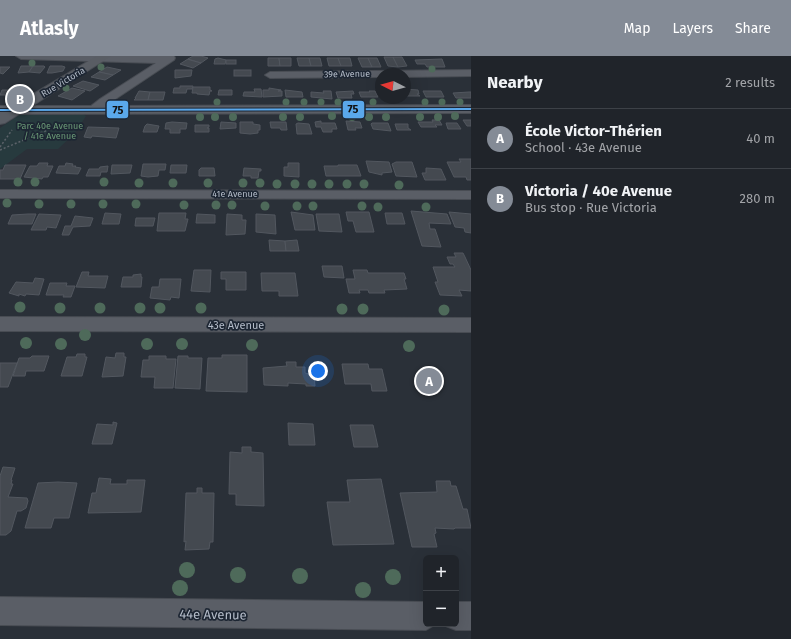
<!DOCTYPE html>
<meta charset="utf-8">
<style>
:root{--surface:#20242a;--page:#282c32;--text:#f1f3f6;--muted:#a2a4a8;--line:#3d4147;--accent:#848b96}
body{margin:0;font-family:"Fira Sans",sans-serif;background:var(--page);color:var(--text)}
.controls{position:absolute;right:12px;bottom:12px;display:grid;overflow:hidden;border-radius:6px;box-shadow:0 4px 16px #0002}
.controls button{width:36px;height:36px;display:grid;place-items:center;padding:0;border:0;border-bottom:1px solid var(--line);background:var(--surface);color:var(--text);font:20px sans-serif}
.compass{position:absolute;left:375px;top:12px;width:36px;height:36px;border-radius:50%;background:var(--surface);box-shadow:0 4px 16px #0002;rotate:276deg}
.you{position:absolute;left:318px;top:315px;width:14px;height:14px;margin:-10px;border:3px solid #fff;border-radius:50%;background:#1a73e8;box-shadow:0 0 0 6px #1a73e833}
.badge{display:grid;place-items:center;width:26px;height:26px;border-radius:50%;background:var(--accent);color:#fff;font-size:13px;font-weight:700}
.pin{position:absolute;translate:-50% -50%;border:2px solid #fff;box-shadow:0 1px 4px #0006}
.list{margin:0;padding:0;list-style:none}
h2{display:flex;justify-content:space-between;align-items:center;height:52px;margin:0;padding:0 16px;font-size:17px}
h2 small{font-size:13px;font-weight:400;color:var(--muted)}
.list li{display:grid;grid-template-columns:26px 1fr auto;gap:12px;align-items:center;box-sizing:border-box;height:60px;padding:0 16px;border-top:1px solid var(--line)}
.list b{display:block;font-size:15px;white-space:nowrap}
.list p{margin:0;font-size:13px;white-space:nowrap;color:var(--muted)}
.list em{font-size:13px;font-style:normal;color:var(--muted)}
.map{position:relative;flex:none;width:471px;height:583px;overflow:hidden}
header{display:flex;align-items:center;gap:24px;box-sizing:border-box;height:56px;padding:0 20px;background:var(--accent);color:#fff}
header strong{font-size:19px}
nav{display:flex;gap:22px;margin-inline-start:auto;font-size:14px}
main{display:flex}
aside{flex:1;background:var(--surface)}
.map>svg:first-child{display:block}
.green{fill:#273a3e}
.building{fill:#444950;stroke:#52575f}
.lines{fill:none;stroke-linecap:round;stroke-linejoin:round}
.street-casing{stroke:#484c53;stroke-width:2}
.secondary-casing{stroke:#484c53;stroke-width:2}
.path{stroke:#5d636a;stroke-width:1.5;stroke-dasharray:2 2;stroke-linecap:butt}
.street{fill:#5a5e66;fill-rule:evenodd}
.secondary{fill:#595d64;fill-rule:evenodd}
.bus-1-casing{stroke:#1d2633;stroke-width:4}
.bus-1{stroke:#5aa8eb;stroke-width:2}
.tree{fill:#4e6a5a}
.labels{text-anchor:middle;stroke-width:3.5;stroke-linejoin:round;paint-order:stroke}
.far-street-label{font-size:9px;fill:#b4bcc9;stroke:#1d2633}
.far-park-label{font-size:9px;fill:#6b9a76;stroke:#1d2633}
.street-label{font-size:11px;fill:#b4bcc9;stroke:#1d2633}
.near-street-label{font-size:13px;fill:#b4bcc9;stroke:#1d2633}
.line-badge{stroke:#1d2633;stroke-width:1.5}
.pale-badge-label{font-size:11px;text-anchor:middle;font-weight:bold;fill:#111}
</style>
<header>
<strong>Atlasly</strong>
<nav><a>Map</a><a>Layers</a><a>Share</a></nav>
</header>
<main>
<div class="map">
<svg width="471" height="583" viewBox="0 0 471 583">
<rect width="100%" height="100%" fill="#2a3038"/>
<polygon class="green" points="27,58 83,58 86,60 75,77 58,93 27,93 0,113 0,72 19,59"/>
<g class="building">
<polygon points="193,0 201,0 208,2 201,7 188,3"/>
<polygon points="384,1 393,1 398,11 388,10"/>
<polygon points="393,1 402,1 407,10 398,11"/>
<polygon points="218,2 226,4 225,8 214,8 215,3"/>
<polygon points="268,2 279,2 280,10 268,10"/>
<polygon points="279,2 291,2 291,10 280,10"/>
<polygon points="297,2 309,2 311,10 299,10"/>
<polygon points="309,2 320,2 322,10 311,10"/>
<polygon points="327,2 338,2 341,10 329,10"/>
<polygon points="338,2 350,2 352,10 341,10"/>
<polygon points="358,2 368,2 372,11 362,11"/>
<polygon points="368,2 377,2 381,11 372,11"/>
<polygon points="188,3 190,4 201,7 193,12 180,8"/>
<polygon points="442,3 445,11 427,11 425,8 417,8 415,4"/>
<rect x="226" y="4" width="10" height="4"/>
<polygon points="21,10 33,10 29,16 18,17"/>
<polygon points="33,10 44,10 45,11 40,17 29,16"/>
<polygon points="50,10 62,10 65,11 63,15 52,17 47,17"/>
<polygon points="0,11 10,11 3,18 0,17"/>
<polygon points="107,11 121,14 113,19 99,16"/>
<polygon points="175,14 192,14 191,20 175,22"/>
<rect x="234" y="14" width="17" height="6"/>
<polygon points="99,16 113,19 105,24 91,21"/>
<polygon points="83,25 99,29 90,35 73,30"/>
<polygon points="180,30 193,30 192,33 187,33 186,37 173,37 174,32 180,32"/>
<polygon points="193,31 210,31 210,34 212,35 210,35 209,39 197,38 197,37 192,37"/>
<polygon points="72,32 85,35 72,44 58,40"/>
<polygon points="269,32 281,34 278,35 282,35 282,40 263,41 263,34 269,34"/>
<polygon points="254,33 261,33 262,41 243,40 244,36 255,36"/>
<polygon points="405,33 418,34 419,38 417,38 420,40 405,40"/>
<polygon points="2,34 17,34 13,39 0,39"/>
<polygon points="219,34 232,34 232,39 218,39"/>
<polygon points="285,34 302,36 303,41 286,41"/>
<polygon points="139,35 150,36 148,44 134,44 136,42 135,42"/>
<polygon points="323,35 331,35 332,43 311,41 311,36 324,37"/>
<polygon points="353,35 354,38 351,38 352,42 338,42 336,36"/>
<polygon points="369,35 375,35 378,41 361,41 359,36 370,36"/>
<polygon points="423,35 441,35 444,41 426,41"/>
<polygon points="150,36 165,36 163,44 148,44"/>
<polygon points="469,36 471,36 471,42 456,42 453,37"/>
<polygon points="432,64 439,64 442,69 435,69 437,71 421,71 418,66 433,66"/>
<polygon points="463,64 471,64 471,70 467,70"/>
<polygon points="321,65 321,67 335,67 337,73 332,73 332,76 323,76 321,71 316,71 315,66"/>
<polygon points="346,65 360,66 362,72 355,72 356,74 348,74"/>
<polygon points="172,66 187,67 186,73 180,73 180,77 170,77 170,73 165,73 166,67"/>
<polygon points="221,66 236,67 236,72 220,73"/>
<polygon points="240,66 253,66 253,68 260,69 260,74 258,74 258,77 250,78 240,77"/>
<polygon points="270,66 286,66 287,74 281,74 280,72 271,72"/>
<polygon points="298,67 309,68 312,78 297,78 296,68"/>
<polygon points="372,67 388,67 391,75 373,73 371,68"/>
<polygon points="446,67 457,67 461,73 448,73"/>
<polygon points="147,68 159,70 157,76 143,76 145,70"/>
<polygon points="395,68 408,68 408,72 411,74 397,74"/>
<polygon points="195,69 209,69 209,71 207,72 209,72 209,76 195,76"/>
<polygon points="88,71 119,72 116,82 92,80 91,82 84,81"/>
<polygon points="459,103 471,103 471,124 467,124 466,121 454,121 447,106 461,106"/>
<polygon points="366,105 389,106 392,116 382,117 382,119 369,116"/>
<polygon points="396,106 412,106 417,121 396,120 392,108"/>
<polygon points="39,107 48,107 47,110 53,110 48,121 43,121 42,123 24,121 30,110 37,110"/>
<polygon points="66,107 73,108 72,110 76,110 75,111 81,112 78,118 56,117 59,110 65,110"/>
<polygon points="288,107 299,107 299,121 284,120 284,111 288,111"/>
<polygon points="143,108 166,108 165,114 159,114 158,120 148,121 141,120"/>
<polygon points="5,109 26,109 20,123 0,123 0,114 3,114"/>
<polygon points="112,109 132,109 130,117 111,118"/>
<polygon points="171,109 187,109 186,117 170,117"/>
<polygon points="338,109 357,109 361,120 326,120 324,110 338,110"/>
<polygon points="108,110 107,116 101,116 100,120 86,120 89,113 99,113 100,111"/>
<polygon points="201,112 214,112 215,120 199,120 199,114"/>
<polygon points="244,112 261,113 261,115 259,115 258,122 251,122 251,120 243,120"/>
<polygon points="426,112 441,113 446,124 425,124 422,117 426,117"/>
<polygon points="411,155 447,158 451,168 429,167 430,173 435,173 441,191 422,190"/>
<polygon points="291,156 313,159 315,174 295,174"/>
<polygon points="346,156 369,156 374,176 356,176 353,165 348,165"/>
<polygon points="449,156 471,158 471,177 465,176 464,172 455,171"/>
<polygon points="105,157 121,158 119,168 102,168"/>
<polygon points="159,157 186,157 185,163 188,163 185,175 157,175"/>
<polygon points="385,157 402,157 405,168 387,168"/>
<polygon points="28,158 36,158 32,168 8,168 12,159"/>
<polygon points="39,158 61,159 56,172 47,171 46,174 31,174"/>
<polygon points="197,158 215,159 215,167 196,167"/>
<polygon points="227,158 242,159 242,164 246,164 245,178 226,179"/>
<polygon points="256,158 275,159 276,178 256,176"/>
<polygon points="316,158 339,158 342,176 319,175"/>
<polygon points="75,160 93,162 90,170 73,171 69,179 62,179 65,170 71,170"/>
<polygon points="136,162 155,162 153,170 135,170"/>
<polygon points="269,184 285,185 286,195 270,195"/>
<polygon points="297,184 299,195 286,195 285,185"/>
<polygon points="454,197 463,197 465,201 471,214 471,235 459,234 462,240 440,239 435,226 438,226 433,211 455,211 453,208 450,208 447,201 456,201"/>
<polygon points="322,210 342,210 344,222 324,221"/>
<polygon points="194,214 211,214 210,236 191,235"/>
<polygon points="353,214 367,214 368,217 404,217 406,223 404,223 407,233 384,234 385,237 369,237 368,234 359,234 360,237 349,237 346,223 355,223"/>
<polygon points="82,216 89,216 88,220 108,220 105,232 76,231"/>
<polygon points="221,216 246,216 246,234 226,234 226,223 221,223"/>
<polygon points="261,217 295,217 298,240 279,240 279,235 262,235"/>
<polygon points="141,218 141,221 142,221 141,231 121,231 123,221 133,221 133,219"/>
<polygon points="35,222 44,223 39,239 26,238 25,240 19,238 19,240 9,237 16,226 33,227"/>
<polygon points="160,223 181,223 179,242 171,241 170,244 150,242 152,231 159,231"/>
<polygon points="50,227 67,227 66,230 75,230 71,241 63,241 64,239 46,239"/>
<polygon points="116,297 124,297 124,301 126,301 123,320 102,321 106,301 115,302"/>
<polygon points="77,298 85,298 85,301 87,301 82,320 61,320 67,301 76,301"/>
<polygon points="222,299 247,299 247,336 206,335 208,302 222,302"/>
<polygon points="32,300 49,300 44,315 26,315 25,320 13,320 19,302 30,302"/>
<polygon points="149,300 166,300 166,303 176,303 173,332 154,332 155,321 141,321 143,304 149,304"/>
<polygon points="178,300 188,300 188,302 202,302 200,333 175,332"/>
<polygon points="286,306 296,306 296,311 305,311 305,317 314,319 315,330 306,330 306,328 288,327 288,330 264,329 263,312 287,310"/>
<polygon points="0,307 17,307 8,331 0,331"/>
<polygon points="342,308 368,308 369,313 382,313 387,335 372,335 371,328 345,328"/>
<polygon points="113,366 117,367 112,388 92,388 97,368 113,369"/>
<polygon points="288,367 313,368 315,389 289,389"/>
<polygon points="350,369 373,369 378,391 354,391"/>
<polygon points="242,391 251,391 251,396 263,397 264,450 236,449 236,438 229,438 230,396 242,397"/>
<polygon points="3,411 15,412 11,424 12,424 11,428 13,428 8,441 27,442 28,445 26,452 21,455 17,455 11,475 6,479 0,479 0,420"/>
<polygon points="99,422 111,423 110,428 127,428 127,424 145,424 141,456 88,457 92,437 96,437"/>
<polygon points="381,423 394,488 333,489 327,446 350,446 347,424"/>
<polygon points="436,425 450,425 451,430 456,430 463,453 467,453 471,472 455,472 454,473 435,472 436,477 434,478 437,491 412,491 400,437 437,436"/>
<polygon points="58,426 77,427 69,462 54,462 51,472 25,472 38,427"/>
<polygon points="197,432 202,432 202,437 214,437 213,486 210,486 209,493 185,494 186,485 184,486 186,437 197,437"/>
</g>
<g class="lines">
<g class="street-casing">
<g id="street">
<polygon points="16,0 174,0 175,2 174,4 105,50 471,49 471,57 0,58 0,50 91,50 100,43 156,7 21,3"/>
<polygon points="471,14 471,20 405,21 405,18 381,18 381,21 270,22 265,19 270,16"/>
<polygon points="0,134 471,135 471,143 0,142"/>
<polygon points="0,261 471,262 471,276 0,275"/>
<polygon points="0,541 426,546 426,568 436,568 426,574 0,569"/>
<polygon points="456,546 471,546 471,574 456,574 446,570 446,568 456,568"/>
</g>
</g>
<g class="secondary-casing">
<polygon id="secondary" points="97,0 111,0 5,67 0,68 0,58"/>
</g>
<g class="path">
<polyline points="0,91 12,74"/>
<polyline points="0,94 62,68"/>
</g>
<use href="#street" class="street"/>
<use href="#secondary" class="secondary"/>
<g class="bus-1-casing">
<polyline id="bus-1" points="0,54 471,53"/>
</g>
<use href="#bus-1" class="bus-1"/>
</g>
<g class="tree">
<circle cx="32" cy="7" r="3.5"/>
<circle cx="101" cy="11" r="3.5"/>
<circle cx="432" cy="13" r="3.5"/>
<circle cx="66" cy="32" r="3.5"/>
<circle cx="217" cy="46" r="3.5"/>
<circle cx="286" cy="46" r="3.5"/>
<circle cx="304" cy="46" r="3.5"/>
<circle cx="321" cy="46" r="3.5"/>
<circle cx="338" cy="46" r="3.5"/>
<circle cx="373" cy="46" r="3.5"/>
<circle cx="425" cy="46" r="3.5"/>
<circle cx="442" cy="46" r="3.5"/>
<circle cx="460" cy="46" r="3.5"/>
<circle cx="332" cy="60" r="4"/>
<circle cx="455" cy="60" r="4"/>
<circle cx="200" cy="61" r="4"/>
<circle cx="215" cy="61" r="4"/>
<circle cx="233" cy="61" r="4"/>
<circle cx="283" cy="61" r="4"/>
<circle cx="300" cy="61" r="4"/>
<circle cx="352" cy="61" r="4"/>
<circle cx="369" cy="61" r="4"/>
<circle cx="386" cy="61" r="4"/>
<circle cx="420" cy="61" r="4"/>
<circle cx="438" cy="61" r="4"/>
<circle cx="18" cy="126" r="4.5"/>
<circle cx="35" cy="126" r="4.5"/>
<circle cx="104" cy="126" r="4.5"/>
<circle cx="139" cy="127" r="4.5"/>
<circle cx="173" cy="127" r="4.5"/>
<circle cx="208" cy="127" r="4.5"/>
<circle cx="243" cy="127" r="4.5"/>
<circle cx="260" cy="127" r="4.5"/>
<circle cx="277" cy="128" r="4.5"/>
<circle cx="295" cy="128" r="4.5"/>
<circle cx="312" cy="128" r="4.5"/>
<circle cx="329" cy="128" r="4.5"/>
<circle cx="347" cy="128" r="4.5"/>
<circle cx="364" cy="128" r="4.5"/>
<circle cx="399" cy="129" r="4.5"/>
<circle cx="7" cy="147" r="4.5"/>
<circle cx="39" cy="148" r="4.5"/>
<circle cx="71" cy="148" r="4.5"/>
<circle cx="103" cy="148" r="4.5"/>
<circle cx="136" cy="148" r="4.5"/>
<circle cx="184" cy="149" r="4.5"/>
<circle cx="216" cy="149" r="4.5"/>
<circle cx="232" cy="149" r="4.5"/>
<circle cx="265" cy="150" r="4.5"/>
<circle cx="297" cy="150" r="4.5"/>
<circle cx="313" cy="150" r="4.5"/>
<circle cx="362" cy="150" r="4.5"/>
<circle cx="378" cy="151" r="4.5"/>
<circle cx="426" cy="151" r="4.5"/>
<circle cx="20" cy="251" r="5.5"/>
<circle cx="60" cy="252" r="5.5"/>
<circle cx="100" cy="252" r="5.5"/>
<circle cx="140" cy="252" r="5.5"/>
<circle cx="160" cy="252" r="5.5"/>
<circle cx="201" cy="252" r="5.5"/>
<circle cx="342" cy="253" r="5.5"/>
<circle cx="363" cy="253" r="5.5"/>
<circle cx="444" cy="254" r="5.5"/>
<circle cx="85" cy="279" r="6"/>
<circle cx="26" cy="287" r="6"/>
<circle cx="61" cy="288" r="6"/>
<circle cx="147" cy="288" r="6"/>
<circle cx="182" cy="288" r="6"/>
<circle cx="252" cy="289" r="6"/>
<circle cx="409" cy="290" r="6"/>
<circle cx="187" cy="514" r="8"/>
<circle cx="238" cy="519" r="8"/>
<circle cx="300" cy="520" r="8"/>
<circle cx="393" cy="521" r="8"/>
<circle cx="180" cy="532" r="8"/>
<circle cx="363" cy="534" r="8"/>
</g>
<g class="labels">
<g class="far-street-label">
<text transform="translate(347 18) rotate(-1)" y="3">39e Avenue</text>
<text transform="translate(63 26) rotate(-31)" y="3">Rue Victoria</text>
<text x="235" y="141">41e Avenue</text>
</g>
<g class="far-park-label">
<text x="50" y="73">Parc 40e Avenue<tspan x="50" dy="10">/ 41e Avenue</tspan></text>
</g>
<g class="street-label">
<text x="236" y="273">43e Avenue</text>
</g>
<g class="near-street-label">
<text transform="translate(213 558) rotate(1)" y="5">44e Avenue</text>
</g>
</g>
<g class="line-badge">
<rect x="342" y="44" width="23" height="19" rx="4" fill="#5aa8eb"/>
<rect x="106" y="44" width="23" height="19" rx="4" fill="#5aa8eb"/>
</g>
<g class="pale-badge-label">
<text x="353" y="57">75</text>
<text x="118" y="58">75</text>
</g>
</svg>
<div class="controls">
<button>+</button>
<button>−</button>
</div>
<svg class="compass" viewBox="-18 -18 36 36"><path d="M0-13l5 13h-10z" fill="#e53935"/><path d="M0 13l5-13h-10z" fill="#a2a4a8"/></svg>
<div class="you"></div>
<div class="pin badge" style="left:429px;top:325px">A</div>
<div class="pin badge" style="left:20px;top:43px">B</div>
</div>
<aside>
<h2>Nearby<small>2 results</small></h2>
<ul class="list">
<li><span class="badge">A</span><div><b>École Victor-Thérien</b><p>School · 43e Avenue</p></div><em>40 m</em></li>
<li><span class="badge">B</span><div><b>Victoria / 40e Avenue</b><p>Bus stop · Rue Victoria</p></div><em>280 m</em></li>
</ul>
</aside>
</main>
